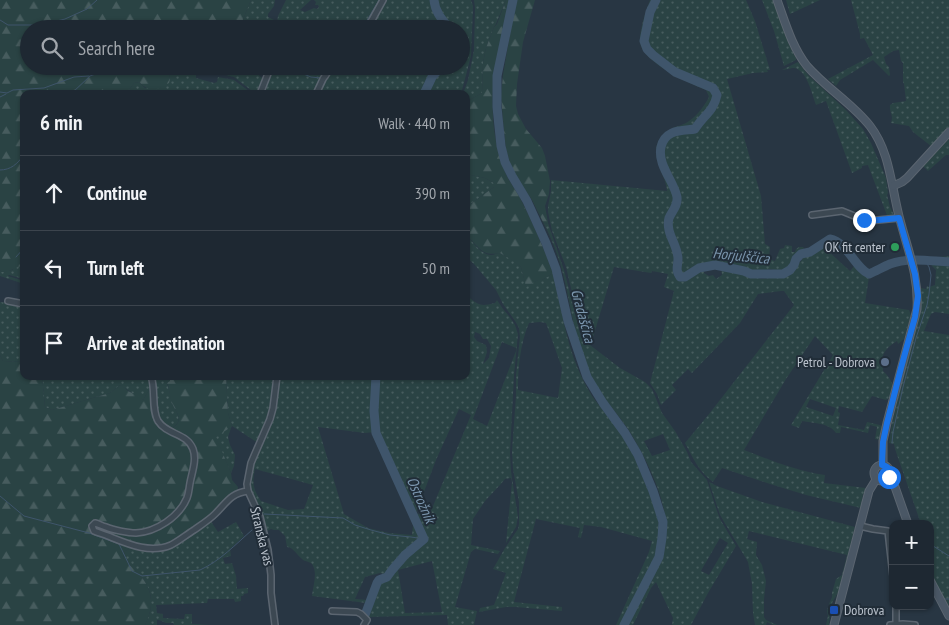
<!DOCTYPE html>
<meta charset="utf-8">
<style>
:root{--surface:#1e2832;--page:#26303a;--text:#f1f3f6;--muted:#a1a6ac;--line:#3c444d}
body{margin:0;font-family:"PT Sans Narrow",sans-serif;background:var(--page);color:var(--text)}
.controls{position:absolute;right:15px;bottom:15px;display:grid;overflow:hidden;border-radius:10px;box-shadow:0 1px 4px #0004}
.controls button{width:45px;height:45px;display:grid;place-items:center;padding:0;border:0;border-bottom:1px solid var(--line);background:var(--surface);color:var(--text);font:25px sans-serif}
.stop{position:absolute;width:15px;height:15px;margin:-11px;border:4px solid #1a73e8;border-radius:50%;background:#fff}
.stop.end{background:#1a73e8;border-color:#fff;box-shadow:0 1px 5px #0008}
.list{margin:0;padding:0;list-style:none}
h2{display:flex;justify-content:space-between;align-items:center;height:65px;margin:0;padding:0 20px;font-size:21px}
h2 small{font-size:16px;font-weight:400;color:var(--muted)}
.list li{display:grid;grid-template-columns:32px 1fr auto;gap:15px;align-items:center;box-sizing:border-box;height:75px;padding:0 20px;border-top:1px solid var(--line)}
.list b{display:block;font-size:19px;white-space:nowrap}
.list em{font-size:16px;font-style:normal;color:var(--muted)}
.icon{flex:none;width:28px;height:28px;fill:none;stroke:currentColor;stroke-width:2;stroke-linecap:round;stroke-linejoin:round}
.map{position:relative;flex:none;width:949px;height:625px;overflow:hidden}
.search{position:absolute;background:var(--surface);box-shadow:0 1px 4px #0004;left:20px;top:20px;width:450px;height:55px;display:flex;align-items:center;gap:12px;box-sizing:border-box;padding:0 18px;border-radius:28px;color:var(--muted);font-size:19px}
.panel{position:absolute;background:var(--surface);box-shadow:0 1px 4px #0004;left:20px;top:90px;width:450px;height:290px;border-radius:10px}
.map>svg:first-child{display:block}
.grass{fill:url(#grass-dots);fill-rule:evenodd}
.forest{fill:url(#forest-firs)}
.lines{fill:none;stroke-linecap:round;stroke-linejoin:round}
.stream{stroke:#3f556b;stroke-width:1}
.river{stroke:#3f556b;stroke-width:9}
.street-casing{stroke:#5b6570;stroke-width:8}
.secondary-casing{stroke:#5b6570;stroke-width:9}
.street{stroke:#3c4852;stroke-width:5}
.secondary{stroke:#4a5765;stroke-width:7}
.route{stroke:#1a73e8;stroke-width:6}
.leisure-dot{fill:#2e9e5b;stroke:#212d38;stroke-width:2}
.service-dot{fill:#5c6f8a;stroke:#212d38;stroke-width:2}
.transit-dot{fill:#1a4fb4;stroke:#212d38;stroke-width:2}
.labels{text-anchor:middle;stroke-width:4;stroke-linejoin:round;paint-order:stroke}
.poi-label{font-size:14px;fill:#bac2cc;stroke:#212d38;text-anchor:end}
.street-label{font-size:14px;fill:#bac2cc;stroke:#212d38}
.water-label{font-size:15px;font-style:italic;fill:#7b96ae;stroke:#212d38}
</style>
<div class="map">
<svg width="949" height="625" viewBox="0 0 949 625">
<defs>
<pattern id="grass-dots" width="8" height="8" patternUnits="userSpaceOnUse" patternTransform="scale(1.25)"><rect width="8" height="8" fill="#2a4344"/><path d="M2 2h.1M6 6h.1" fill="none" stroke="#475c5e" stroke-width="1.8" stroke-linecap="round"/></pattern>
<pattern id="forest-firs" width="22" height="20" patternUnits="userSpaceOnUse" patternTransform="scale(1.25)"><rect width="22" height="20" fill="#2a4344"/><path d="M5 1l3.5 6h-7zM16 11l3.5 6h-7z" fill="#475c5e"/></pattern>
</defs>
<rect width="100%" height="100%" fill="#283643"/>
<g class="grass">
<polygon points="251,0 275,0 274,6 268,14 268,17 274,20 274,29 239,29"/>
<polygon points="286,0 311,0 300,10 305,12 314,8 317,9 319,7 318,5 315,5 316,2 314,0 381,0 371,18 364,29 294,29 293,21 277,24 278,16"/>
<polygon points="384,0 471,0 473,6 471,56 461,94 318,94 324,80 334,66 461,66 461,29 367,29"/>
<polygon points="474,0 506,0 496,24 494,27 486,48 483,63 482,93 466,102 466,94 463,94 468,80 474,50 475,8"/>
<path d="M650,0H746L755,21L770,70H767L768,72L753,73L727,79L761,196L765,244L770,247L769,259L775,261L780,249L784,248L785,245L792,246V252H795L796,249L799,247H803L805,250C787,256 796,277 770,269L765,272L753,273L752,276L761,279L789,276L805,256C816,255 823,246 833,244L828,251L850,271L856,264L864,275L869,277L865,303L909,310L911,315L904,339L898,344L897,341C885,349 883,352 881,365L883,368V371C891,378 899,391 886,400L872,396L862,412L839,406L838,412L840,413L838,425L864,430L867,422L880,425L883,427L881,440L875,439L877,427L870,425L868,433L841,427L840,433H836C830,423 812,423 802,421L799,428L791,425L833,355L815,336L786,379L744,450C770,460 797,471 825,475L824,483L866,488L865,493L863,494L861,508L806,495L770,484L722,468L713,482C699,472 693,458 685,443L709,414L794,305L784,291H781L758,294L740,323L692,373L688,369L672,385L676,390L661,405L657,394L650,383L674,291L664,287L668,274L652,271L651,273L614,267L591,344L582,335L566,267L552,231L548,212V206L551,191V180L667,191C666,177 656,165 656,150C656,141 666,131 675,127C678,126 682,125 686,123C695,118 704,107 709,97L706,90C689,83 642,62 640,42C639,32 646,10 650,0ZM709,267L721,268L722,275L716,279L713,275L709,276L704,273V270ZM810,399L836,408L833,416L806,407Z"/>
<polygon points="762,0 775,0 791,49 796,58 796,60 784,66 774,31"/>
<polygon points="786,0 820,0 790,14"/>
<path d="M851,0H949V129L936,144L931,146L913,132L909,126L891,123C894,115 889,112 890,105L893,103L906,101L904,84L903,82V63L901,61L899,50L893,51L884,57L886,64L889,67L890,75L889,76L873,60L840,80L836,86L828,79L873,55L864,38L860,39V34Z"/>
<path d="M798,62L808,75L846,110L863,129L871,143L886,178L888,193L887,195L890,207L894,215L893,217L888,218L868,165L862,166V168L852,173L826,101L816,105C812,94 807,70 794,68C791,68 785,70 782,70Z"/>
<polygon points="249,66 262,66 263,68 259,76 265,79 260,94 256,94 234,77 229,76 230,72"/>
<polygon points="273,66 331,66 315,94 262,94"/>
<polygon points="179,67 201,70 196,75 196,78 214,83 217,82 218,77 234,80 253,94 126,94 134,83 139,82 145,88 160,88 170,79 169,74 172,71"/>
<polygon points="949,139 949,155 946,155 928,171 923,166"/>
<polygon points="466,174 485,178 494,183 494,187 472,203 466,210"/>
<path d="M548,223L564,270L581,337L590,345L620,368L645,382L652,389L662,413L675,431L687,452L691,462L707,480L716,508L720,519L736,546L708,593L691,625H672L673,618L656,582L651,588L633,625H628C638,603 653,583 660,560C664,550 666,538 666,527C666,497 644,454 628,429C616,411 600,396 591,376C587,366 582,355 579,344C572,321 569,297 563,274C559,257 552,240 544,224ZM663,434L670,450L652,456L644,441ZM720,538L728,543L709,575L701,571L702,569Z"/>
<path d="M466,236C474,242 480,254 491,255C494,255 497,253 500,253L513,260L521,267L526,286L538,280H542L553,273C561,304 565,339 578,369C582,378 587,388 592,396C599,406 608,416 616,426C634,453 664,509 659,542C656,567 632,602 620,625H616L649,552L652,541L601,527L584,525L581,538L578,537L580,528L536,519L514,602L562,607V611L516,607H506L479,612L480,608L494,605L506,573L493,569L505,548L518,529L519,524V502L513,469L512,451L516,396V375L520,337L519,328L515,321L503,304L496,290L474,264L466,257ZM540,322L546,323L562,368L558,398L518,390C518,368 520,344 529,323Z"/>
<path d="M949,256V314L935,312L931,314L924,331L949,335V612L930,575V524H921L895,449L894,444L889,443L892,423L919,315L921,288L926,289L927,286L929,287L935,285L936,270L932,266L931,263C934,256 942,257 949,256Z"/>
<polygon points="24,265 24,279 9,275 8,276 24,281 24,284 0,276 0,270 2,272 12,270 16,267"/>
<path d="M466,295C479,305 479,307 495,303L497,300L503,309L509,316L515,325L518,334L514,375L510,453L511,472L518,517L516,527L506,543L512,482L511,478L505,479L500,485L485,501L473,519L471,545L500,551L498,554L475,549L471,552L455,607L477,611L474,625H448L447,615L369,617L362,612L366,603L312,596C313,586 318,573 312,564C309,561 305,562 302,559C296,554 294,548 287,547L285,536L279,530H274L271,529L265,532L249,488C246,467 262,446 269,426C274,410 276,392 279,376H466ZM475,332L480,334L483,339H487L491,346L489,358L483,364L487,352L486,345L477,341L474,337ZM502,342L516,348V351L487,426L473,419ZM459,409L471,415L428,518L416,513L436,460ZM318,427L365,433L375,432L411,515L413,526L412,535L389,533L368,528L344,514ZM255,469L313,485L304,509L288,510L261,501C253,489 252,483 255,469ZM432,561L442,612L405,613L398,570ZM380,573L384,574L385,576L377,580L368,600L355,599L365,577Z"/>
<polygon points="0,302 24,305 24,362 3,361 0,355"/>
<polygon points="42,376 149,376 152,389 149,390 143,400 120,385 110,393 52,410 45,407"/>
<path d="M154,376H170V381L167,384C170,390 170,397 172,403C176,413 185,420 172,428L165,425L160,421L156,410V389Z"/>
<polygon points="226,376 275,376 271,410 258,443 232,426 228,413"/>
<polygon points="231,428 228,437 230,445 235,455 234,466 231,473 215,436 228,429"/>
<polygon points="709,482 717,486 762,502 855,527 839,591 832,603 830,614 829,625 826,625 828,616 827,611 829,604 832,597 832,593 836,579 842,575 847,555 749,531 747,539 757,542 756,555 762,565 766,581 764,599 764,617 766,620 777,625 773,625 767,622 766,625 755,625 753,613 752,584 748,562 720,515"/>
<path d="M210,520L218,532L236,522L244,536L230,549L231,556L223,558L225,564L232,563L236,576L237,589L248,588V593L244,594L243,596H241V601L235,602L234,599H208L207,603L156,605L157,613L163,614V618L184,619L185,614H192V624L209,625H174L173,623H166L159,620H157V625H145C153,609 154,594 143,579C138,572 129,566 123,558L125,551L131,548L139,550L171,548Z"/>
</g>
<g class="forest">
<path d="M0,0H251L239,29H29V66H249L230,72L229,76L224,74L220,68C214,69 206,70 200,70C187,70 179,64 169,74L170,79L169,83C157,91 150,93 139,82L134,83L126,94H24V265C16,267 10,272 2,272L0,270Z"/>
<path d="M506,0H510L494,74C491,105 492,140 504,169C507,179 514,187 519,196C532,221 543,246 553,273L542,280H538L526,287L521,267L512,260L500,253C480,257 480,246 466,236V210L472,203L494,187V183L485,178L466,174V102L482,93L483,63L486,48L494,27L497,24Z"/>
<polygon points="516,0 535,0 523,42 517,84 516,106 518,114 526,129 542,148 545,156 550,181 549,194 545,206 548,223 544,224 532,200 515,175 510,163 506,149 504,132 501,96 503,75"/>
<path d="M0,355L3,361L24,362V376H42L45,407L52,410L110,393L120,385C124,386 126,390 130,392C136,395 137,394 143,400L149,390L152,389L156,410L160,413V421L165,425L172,428C185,420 176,413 172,403C169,397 170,389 167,383L170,381V376H226L228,413L232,426L231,428L228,429L216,437L231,473L232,480L238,487L237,493L197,529L171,548L150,551L131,548L125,551L123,558C129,566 138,571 143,579C154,594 153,609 145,625H0Z"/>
</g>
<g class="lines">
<g class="stream">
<polyline points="0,20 8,25 40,25 65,19 87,9 97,0"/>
<polyline points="362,29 379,0"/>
<polyline points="182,66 189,67 197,71 218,70 226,73 231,74 243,71 257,66"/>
<polyline points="275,66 291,69 311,77 321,78 322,77"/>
<polyline points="0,92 7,93 13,90 44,88 74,77 89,76"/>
<polyline points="71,94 90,76 104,71 126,68 145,68 155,72 162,72 179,66"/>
<polyline points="0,97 6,94"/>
<path d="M0,170C11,170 17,164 24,155"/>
<polyline points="16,257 24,248"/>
<polyline points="892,443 893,432 903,387 916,338 927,305 929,294 931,275 929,267 925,260"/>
<path d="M0,496L24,516L89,533L119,544L132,571L142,576L200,570C220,561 236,544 252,530"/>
<polyline points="264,514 343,518 355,525 371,530 390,535 411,537 424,539"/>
<polyline points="930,544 949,556"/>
<polyline points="944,599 949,599"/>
</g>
<g class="river">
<path d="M434,0C435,12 442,21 451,29"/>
<polyline points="513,0 497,76 497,107 501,146 505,162 512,176 527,201 546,243 556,269 568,321 587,377 603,403 625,433 638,455 653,491 663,522 662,538 659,557 624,625"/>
<path d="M656,0L650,12L644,41L647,49L653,55L675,72L713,88L717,95C714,111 703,116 695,129C682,131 665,129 661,147C657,165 674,181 677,197C678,206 672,211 669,218C665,233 678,245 678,259C678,266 675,270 680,277H685L699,268L715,265L744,271L751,274H783L790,270L794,265L796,259L801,254L810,252L830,239C847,242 856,269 869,274C876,271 883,267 890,264C910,257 929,261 949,262"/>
<polyline points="424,94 432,77 442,66"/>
<polyline points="365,615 377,583 379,580 387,577 392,570 405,555 424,539 376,433 374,411 376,376"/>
</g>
<g class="street-casing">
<g id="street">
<polyline points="366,29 372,20 383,0"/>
<polyline points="260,94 271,66"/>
<polyline points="316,94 323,79 332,66"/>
<polyline points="812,215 842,211 864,220 868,221 899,218"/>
<polyline points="8,301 24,304"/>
<path d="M151,376C156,390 151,409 158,421C167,435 187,433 193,449C197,460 192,472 190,483C189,488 189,493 187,498C179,517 156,532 136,533C128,533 113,530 106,527C102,526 99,524 95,523L92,526L94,531C99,533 103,534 108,536C128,544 150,554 171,545C179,541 186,535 194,530C201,525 209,520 215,514C227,502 231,493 248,491"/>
<polyline points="860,526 873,529 888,531 893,576"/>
<polyline points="332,611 357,612 361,614 367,620 364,625"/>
<polyline points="275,625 271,593 271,575 268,550 260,517 248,491 247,484 251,463 270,419 273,408 277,376"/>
<polyline points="890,625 903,624 915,625"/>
<polyline points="896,625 896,606"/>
</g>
</g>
<g class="secondary-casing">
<g id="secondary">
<path d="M777,0C785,22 792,47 807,66C826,88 852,103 870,126C890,152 891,185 899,216C907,248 919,275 917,309L887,423L883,441V465"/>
<polyline points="893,186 902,182 907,178 949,132"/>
<circle cx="882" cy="473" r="8"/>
<polyline points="889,477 895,487 908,524"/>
<polyline points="930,580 949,616"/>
<polyline points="834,625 869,491 877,478"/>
</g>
</g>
<use href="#street" class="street"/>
<use href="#secondary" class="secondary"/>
</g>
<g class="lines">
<path class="route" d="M864,220L868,221L899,218L915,274L918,296L915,317L901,368L887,423L883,442L882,465C889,466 891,471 889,477"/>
</g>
<circle class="leisure-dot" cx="895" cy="247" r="5"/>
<circle class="service-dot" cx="885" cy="362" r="5"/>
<rect class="transit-dot" x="829" y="605" width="10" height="10" rx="2.5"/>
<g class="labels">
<g class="poi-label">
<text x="885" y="252">OK fit center</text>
<text x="875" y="367">Petrol - Dobrova</text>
<text x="844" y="615" text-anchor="start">Dobrova</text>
</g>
<g class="street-label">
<text transform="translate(262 536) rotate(76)" y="5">Stranska vas</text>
</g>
<g class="water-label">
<text transform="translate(741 256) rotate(6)" y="5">Horjulščica</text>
<text transform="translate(583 316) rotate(75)" y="5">Gradaščica</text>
<text transform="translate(421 500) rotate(66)" y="5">Ostrožnik</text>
</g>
</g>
</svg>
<div class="controls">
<button>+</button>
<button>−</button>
</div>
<div class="stop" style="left:889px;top:477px"></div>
<div class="stop end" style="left:864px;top:220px"></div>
<div class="search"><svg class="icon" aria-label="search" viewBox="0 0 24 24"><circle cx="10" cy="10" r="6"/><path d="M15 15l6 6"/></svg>Search here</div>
<section class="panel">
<h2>6 min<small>Walk · 440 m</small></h2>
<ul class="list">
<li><svg class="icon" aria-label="ahead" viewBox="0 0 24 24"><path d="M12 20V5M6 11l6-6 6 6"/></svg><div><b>Continue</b></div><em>390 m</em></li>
<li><svg class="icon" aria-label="left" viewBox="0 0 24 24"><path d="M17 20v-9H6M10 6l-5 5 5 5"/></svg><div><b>Turn left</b></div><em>50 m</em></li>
<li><svg class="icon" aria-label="arrive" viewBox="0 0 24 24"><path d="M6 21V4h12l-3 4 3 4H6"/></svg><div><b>Arrive at destination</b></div></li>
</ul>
</section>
</div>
